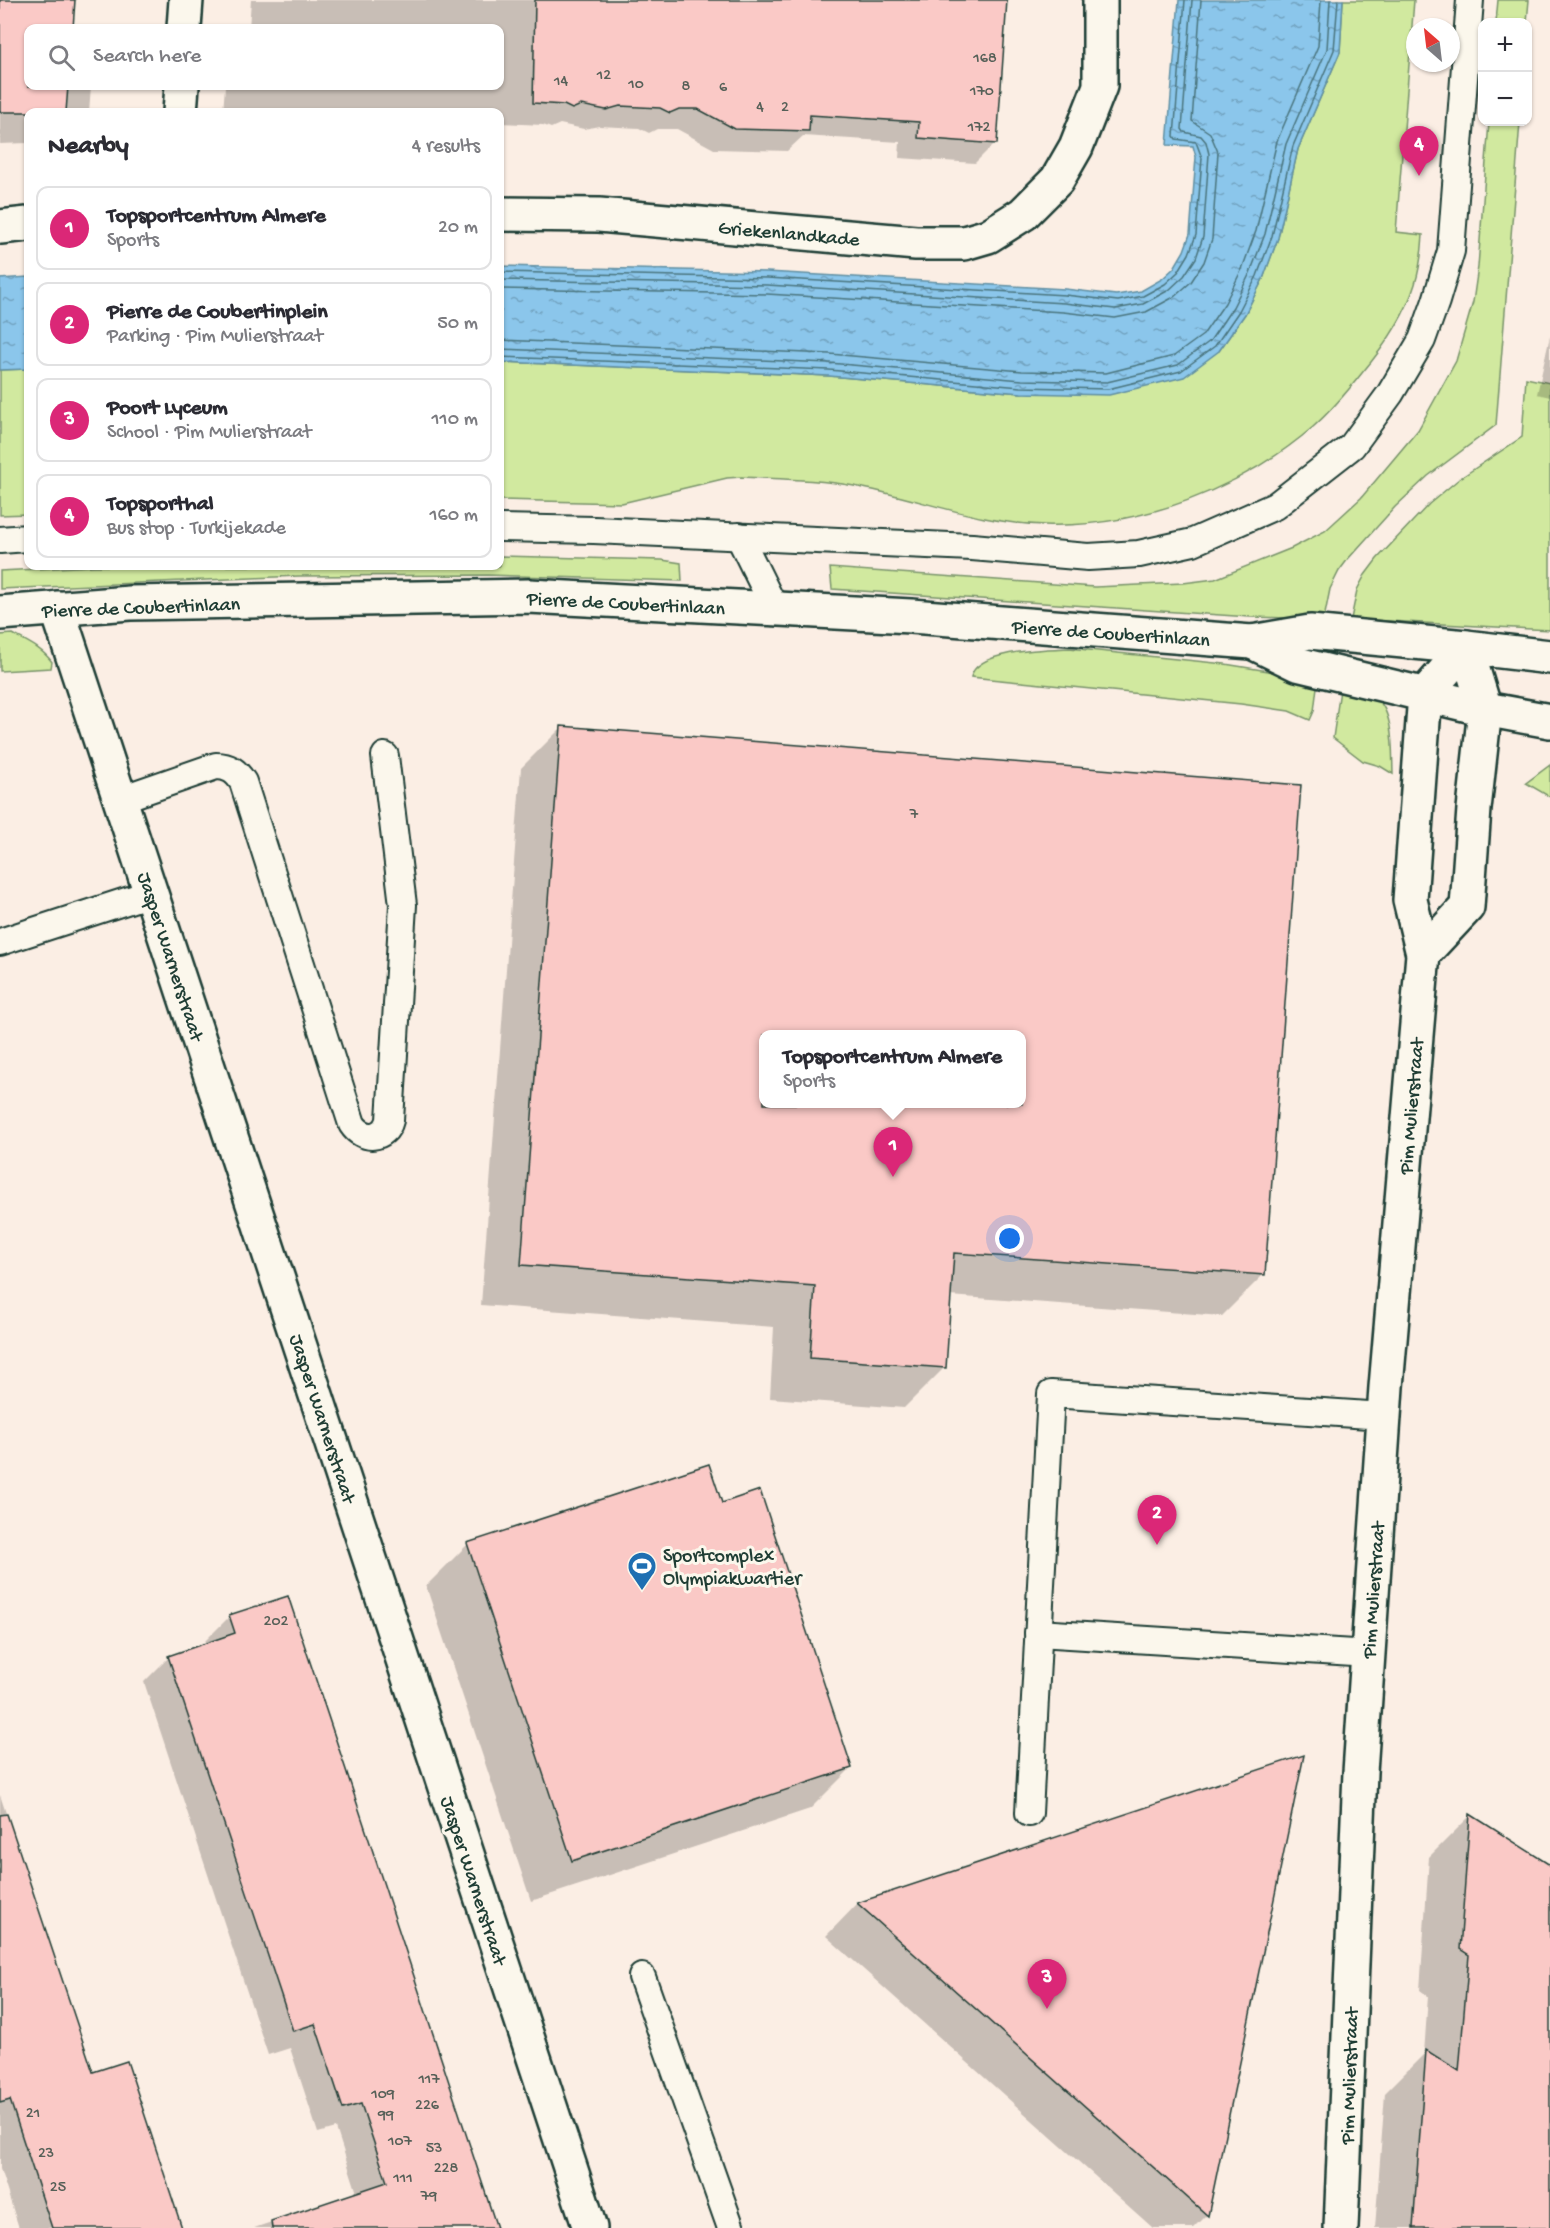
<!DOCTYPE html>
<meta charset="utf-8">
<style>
:root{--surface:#fff;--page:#f7f7f7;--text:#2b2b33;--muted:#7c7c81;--line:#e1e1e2;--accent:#db2777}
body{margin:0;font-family:"Gochi Hand",sans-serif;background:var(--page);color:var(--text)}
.controls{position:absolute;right:18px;top:18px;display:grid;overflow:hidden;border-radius:12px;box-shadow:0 2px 4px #0004}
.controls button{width:54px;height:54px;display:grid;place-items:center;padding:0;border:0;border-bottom:2px solid var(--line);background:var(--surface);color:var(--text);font:30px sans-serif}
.compass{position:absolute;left:1406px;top:18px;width:54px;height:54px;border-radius:50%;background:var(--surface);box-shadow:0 2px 4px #0004;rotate:332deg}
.you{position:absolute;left:1010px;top:1239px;width:21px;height:21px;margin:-15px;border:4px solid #fff;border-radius:50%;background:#1a73e8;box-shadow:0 0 0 9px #1a73e833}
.badge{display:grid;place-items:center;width:39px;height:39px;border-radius:50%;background:var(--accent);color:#fff;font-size:20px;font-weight:700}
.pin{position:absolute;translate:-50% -50px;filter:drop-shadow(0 2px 3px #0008)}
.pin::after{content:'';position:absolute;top:32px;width:21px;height:18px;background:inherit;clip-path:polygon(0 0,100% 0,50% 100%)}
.popup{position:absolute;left:759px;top:1030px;width:267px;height:78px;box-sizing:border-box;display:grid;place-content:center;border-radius:12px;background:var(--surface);filter:drop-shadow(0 2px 4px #0005);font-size:20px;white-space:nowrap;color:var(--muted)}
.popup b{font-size:22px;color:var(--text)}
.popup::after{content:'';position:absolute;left:50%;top:100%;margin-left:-12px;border:12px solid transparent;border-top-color:var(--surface)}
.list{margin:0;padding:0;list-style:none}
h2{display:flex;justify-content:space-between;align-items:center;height:78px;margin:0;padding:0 24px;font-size:26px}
h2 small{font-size:20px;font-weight:400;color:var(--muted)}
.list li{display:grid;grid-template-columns:39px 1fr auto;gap:18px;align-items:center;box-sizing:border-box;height:84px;margin:0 12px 12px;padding:0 12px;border:2px solid var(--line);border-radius:12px}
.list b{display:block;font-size:22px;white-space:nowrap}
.list p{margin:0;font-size:20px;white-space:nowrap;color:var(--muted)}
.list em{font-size:20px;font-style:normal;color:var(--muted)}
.icon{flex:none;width:33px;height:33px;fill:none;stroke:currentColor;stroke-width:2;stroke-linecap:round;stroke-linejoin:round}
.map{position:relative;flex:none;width:1550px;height:2228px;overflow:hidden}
.search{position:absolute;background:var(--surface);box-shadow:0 2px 4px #0004;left:24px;top:24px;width:480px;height:66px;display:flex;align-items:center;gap:15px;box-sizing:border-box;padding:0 21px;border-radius:12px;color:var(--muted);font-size:22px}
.panel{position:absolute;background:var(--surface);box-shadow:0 2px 4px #0004;left:24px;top:108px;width:480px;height:462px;border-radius:12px}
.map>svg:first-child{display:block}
.grass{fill:#d1e99f;stroke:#78936a;stroke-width:1.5}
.water{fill:url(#water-ripples);stroke:#608fa2;stroke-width:1.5}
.shadow{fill:#0003;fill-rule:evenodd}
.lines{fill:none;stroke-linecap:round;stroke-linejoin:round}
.shore{stroke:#4a747d;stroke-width:1.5}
.building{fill:#fac9c6;stroke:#1f3d34;stroke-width:1.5;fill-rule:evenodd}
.lane-casing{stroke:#1f3d34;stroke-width:30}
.street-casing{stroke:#1f3d34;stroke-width:38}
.lane{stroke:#fbf7ec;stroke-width:26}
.street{stroke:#fbf7ec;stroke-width:33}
.labels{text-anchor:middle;stroke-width:6;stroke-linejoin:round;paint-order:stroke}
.number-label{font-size:16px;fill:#566058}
.street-label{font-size:20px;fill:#1f3d34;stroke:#fbf7ec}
.poi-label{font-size:20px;fill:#1f3d34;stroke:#fbf7ec;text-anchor:start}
</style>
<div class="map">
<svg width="1550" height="2228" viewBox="0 0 1550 2228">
<defs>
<pattern id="water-ripples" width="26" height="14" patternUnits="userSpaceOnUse" patternTransform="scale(1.5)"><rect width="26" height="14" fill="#8bc6eb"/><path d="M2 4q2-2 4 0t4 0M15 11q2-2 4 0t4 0" fill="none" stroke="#71a2bf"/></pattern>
</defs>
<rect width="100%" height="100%" fill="#fbeee4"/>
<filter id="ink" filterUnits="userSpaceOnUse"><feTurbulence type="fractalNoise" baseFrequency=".0167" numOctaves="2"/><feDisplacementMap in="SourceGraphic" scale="12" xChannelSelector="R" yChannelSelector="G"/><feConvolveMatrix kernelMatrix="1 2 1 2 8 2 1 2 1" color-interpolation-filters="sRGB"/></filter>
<g filter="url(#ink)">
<g class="grass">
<path d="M1343,0H1414L1396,232L1423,235C1422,251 1420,268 1415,284C1405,317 1384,347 1362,373C1347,392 1331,411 1313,427C1241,489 1140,528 1045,525C980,524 918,498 854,486C817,479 778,479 741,477L727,478L622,503L500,500V362L829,376L1021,393L1219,351L1245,314L1263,279L1278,238L1298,149L1340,52Z"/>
<polygon points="1498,0 1529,0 1527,22 1496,22"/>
<polygon points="1489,122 1520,122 1496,425 1428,476 1395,507 1348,559 1339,571 1330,589 1324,619 1250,617 832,589 830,568 1095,587 1183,583 1215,579 1292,548 1325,531 1361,498 1418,430 1456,361 1473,302 1478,267"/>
<polygon points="28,369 28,514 0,515 0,370"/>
<polygon points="1526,378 1550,383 1550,630 1351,619 1357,590 1365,575 1377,559 1429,504 1459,479 1522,437"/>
<polygon points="500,556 662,560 681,563 682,581 488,575 298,576 0,589 0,571 95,566 500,566"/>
<path d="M13,634C27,642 42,648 52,662L51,668L0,671V635Z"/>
<path d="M1069,648L1225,664L1318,679L1314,711L1310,720L1289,711L1241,704L971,677C976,650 1047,649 1069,648Z"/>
<path d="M1341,683C1351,687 1363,690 1372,695C1395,708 1392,752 1393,774L1380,766L1363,761L1333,738Z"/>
<polygon points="1550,765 1550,797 1526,783"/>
</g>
<g class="water">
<polygon points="1179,0 1343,0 1340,52 1298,149 1278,238 1263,279 1245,314 1219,351 1184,377 1109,395 1021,393 829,376 500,362 500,266 767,272 1065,289 1116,295 1141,291 1162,279 1174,268 1184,251 1190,234 1196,157 1193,146 1167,145"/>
<polygon points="28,277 28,369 0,370 0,279"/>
</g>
<g class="shadow">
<polygon points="0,0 74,1 72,28 28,28 28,86 91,86 89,112 28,112 28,143 0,144"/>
<polygon points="251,0 1003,0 995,143 975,163 899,158 900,142 803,136 787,151 714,149 677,129 657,129 649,133 639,128 599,126 584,129 560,124 551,128 543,125 500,123 500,112 223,112 225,86 500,86 500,28 249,28"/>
<polygon points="1550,336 1550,397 1537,394"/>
<path d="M562,727L1299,787L1263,1275L1222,1316L950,1296L945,1367L904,1408L770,1398L774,1327L481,1305L521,768ZM764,1034H1022V1104H764Z"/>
<polygon points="708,1466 721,1505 851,1768 810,1809 531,1901 426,1586 467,1545"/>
<polygon points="230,1616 495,2228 254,2228 357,2193 336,2128 318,2133 290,2048 268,2055 144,1682 169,1657 206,1645 205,1641"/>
<polygon points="1302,1757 1206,2216 1194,2228 1153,2228 826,1936 857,1904"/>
<polygon points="0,1795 92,2074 181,2228 19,2228 0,2169"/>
<polygon points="1470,1816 1550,1867 1550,2228 1375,2228 1385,2093 1424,2054 1428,1996 1420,1990 1429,1857"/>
</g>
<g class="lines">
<g class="shore">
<polyline points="500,272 767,278 1065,295 1118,301 1143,296 1165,284 1178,272 1189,254 1196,235 1202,158 1196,142 1176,139 1174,136 1185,0"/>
<polyline points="500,280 767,285 1064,303 1115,309 1143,304 1169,290 1184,276 1196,258 1203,237 1209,154 1206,142 1201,136 1184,132 1182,129 1192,0"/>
<polyline points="500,289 767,294 1063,312 1115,318 1146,312 1174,297 1191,282 1204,262 1212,239 1218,152 1210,133 1192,121 1201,0"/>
<polyline points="500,340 830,354 1022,371 1106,373 1174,356 1203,335 1225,303 1242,269 1256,231 1277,141 1318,46 1321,0"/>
<polyline points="500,349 829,363 1022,380 1107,382 1178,365 1210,341 1233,307 1250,273 1265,234 1286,144 1327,49 1330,0"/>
<polyline points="500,357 829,370 1021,387 1108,389 1181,371 1215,346 1239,311 1257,276 1272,236 1293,146 1334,50 1338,0"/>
</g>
</g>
<g class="building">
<polygon points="0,0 75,0 73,28 28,28 28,86 68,86 66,112 0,112"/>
<polygon points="535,0 1007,0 997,144 918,138 919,122 810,115 809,131 735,129 698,109 679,109 670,113 660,108 620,106 606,110 581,105 572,109 564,105 533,103"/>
<path d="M561,726L1301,785L1265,1275L954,1253L946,1368L810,1358L815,1286L521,1265ZM764,1035H1022V1104H764Z"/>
<polygon points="709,1464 722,1503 760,1490 852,1768 572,1861 467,1543"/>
<polygon points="288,1596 346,1770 497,2228 272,2228 271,2221 387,2182 361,2104 343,2109 315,2024 293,2031 168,1656 235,1633 229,1615"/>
<polygon points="1304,1755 1208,2216 857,1903"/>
<polygon points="7,1814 93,2072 127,2061 182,2228 52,2228 10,2100 0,2103 0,1815"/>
<polygon points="1470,1814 1550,1865 1550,2228 1413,2228 1426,2050 1459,2071 1469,1955 1460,1949"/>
</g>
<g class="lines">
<g class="lane-casing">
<g id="lane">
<polyline points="500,528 594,530 972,547 1088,557 1139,554 1193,542 1275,506 1352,446 1390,394 1422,340 1436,301 1451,251 1470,0"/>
<polyline points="739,536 775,609"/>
<polyline points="0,540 28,538"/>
<path d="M121,799L216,766C229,766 236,771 243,782L352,1124C363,1141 385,1140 390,1120L403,905L385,756"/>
<polyline points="0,942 151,893"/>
<polyline points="1038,1633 1369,1654"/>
<polyline points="1029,1813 1051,1394 1384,1416"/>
<polyline points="642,1977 731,2228"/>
</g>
</g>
<g class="street-casing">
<g id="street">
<polyline points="184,28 186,0"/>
<polyline points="180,112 182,86"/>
<polyline points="500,214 599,215 916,243 964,243 988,236 1023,214 1057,180 1076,147 1100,86 1100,0"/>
<polyline points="0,227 28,224"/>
<polyline points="57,608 590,2228"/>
<polyline points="0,613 130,603 529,596 911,616 1252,642 1310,632 1466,647 1550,657"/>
<polyline points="1252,642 1297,664 1485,709 1550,721"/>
<polyline points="1341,2228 1360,1772 1386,1387 1423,954 1410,900 1425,694 1466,647 1485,709 1474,809 1467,907 1423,954"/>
</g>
</g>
<use href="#lane" class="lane"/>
<use href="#street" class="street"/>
</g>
</g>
<defs>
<g id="stadium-pin" transform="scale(1.5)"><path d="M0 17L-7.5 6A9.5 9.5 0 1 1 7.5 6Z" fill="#1f6fb2" stroke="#fbf7ec"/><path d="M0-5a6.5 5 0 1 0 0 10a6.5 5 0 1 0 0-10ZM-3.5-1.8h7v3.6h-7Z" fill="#fff"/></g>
</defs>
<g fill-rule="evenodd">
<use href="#stadium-pin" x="642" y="1566"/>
</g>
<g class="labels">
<g class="number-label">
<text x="985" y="62">168</text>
<text x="604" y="79">12</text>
<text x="561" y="85">14</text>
<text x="636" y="88">10</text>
<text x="686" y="90">8</text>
<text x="723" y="91">6</text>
<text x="982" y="95">170</text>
<text x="760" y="111">4</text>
<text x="785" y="111">2</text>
<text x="979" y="131">172</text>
<text x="914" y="818">7</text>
<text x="276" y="1625">202</text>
<text x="429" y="2083">117</text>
<text x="383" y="2098">109</text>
<text x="427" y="2109">226</text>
<text x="33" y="2117">21</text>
<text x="386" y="2119">99</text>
<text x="400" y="2145">107</text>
<text x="434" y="2152">53</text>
<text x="46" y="2157">23</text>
<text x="446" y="2172">228</text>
<text x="403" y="2182">111</text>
<text x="58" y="2191">25</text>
<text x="429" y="2200">79</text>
</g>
<g class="street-label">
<text transform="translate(789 232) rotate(5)" y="7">Griekenlandkade</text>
<text transform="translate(626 602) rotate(3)" y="7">Pierre de Coubertinlaan</text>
<text transform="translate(141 606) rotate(-2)" y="7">Pierre de Coubertinlaan</text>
<text transform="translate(1111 632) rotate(4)" y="7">Pierre de Coubertinlaan</text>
<text transform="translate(172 956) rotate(72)" y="7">Jasper Warnerstraat</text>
<text transform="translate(1410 1106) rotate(-85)" y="7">Pim Mulierstraat</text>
<text transform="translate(324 1418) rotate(72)" y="7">Jasper Warnerstraat</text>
<text transform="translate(1372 1590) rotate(-86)" y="7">Pim Mulierstraat</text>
<text transform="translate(475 1880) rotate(72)" y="7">Jasper Warnerstraat</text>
<text transform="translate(1348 2076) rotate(-88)" y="7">Pim Mulierstraat</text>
</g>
<g class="poi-label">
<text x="663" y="1561">Sportcomplex<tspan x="663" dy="23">Olympiakwartier</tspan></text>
</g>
</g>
</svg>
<div class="controls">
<button>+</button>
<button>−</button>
</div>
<svg class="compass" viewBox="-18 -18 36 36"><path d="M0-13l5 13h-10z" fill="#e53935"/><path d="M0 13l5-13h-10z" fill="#7c7c81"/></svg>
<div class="you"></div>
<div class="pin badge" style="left:893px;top:1177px">1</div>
<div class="popup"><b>Topsportcentrum Almere</b>Sports</div>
<div class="pin badge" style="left:1157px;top:1545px">2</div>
<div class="pin badge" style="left:1047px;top:2009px">3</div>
<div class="pin badge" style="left:1419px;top:176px">4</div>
<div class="search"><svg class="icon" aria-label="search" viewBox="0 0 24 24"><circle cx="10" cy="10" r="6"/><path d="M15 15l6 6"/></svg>Search here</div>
<section class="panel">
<h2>Nearby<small>4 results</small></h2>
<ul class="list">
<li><span class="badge">1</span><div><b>Topsportcentrum Almere</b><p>Sports</p></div><em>20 m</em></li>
<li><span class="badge">2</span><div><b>Pierre de Coubertinplein</b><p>Parking · Pim Mulierstraat</p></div><em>50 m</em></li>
<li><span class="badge">3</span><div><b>Poort Lyceum</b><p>School · Pim Mulierstraat</p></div><em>110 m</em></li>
<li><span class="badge">4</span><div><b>Topsporthal</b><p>Bus stop · Turkijekade</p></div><em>160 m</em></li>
</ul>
</section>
</div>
